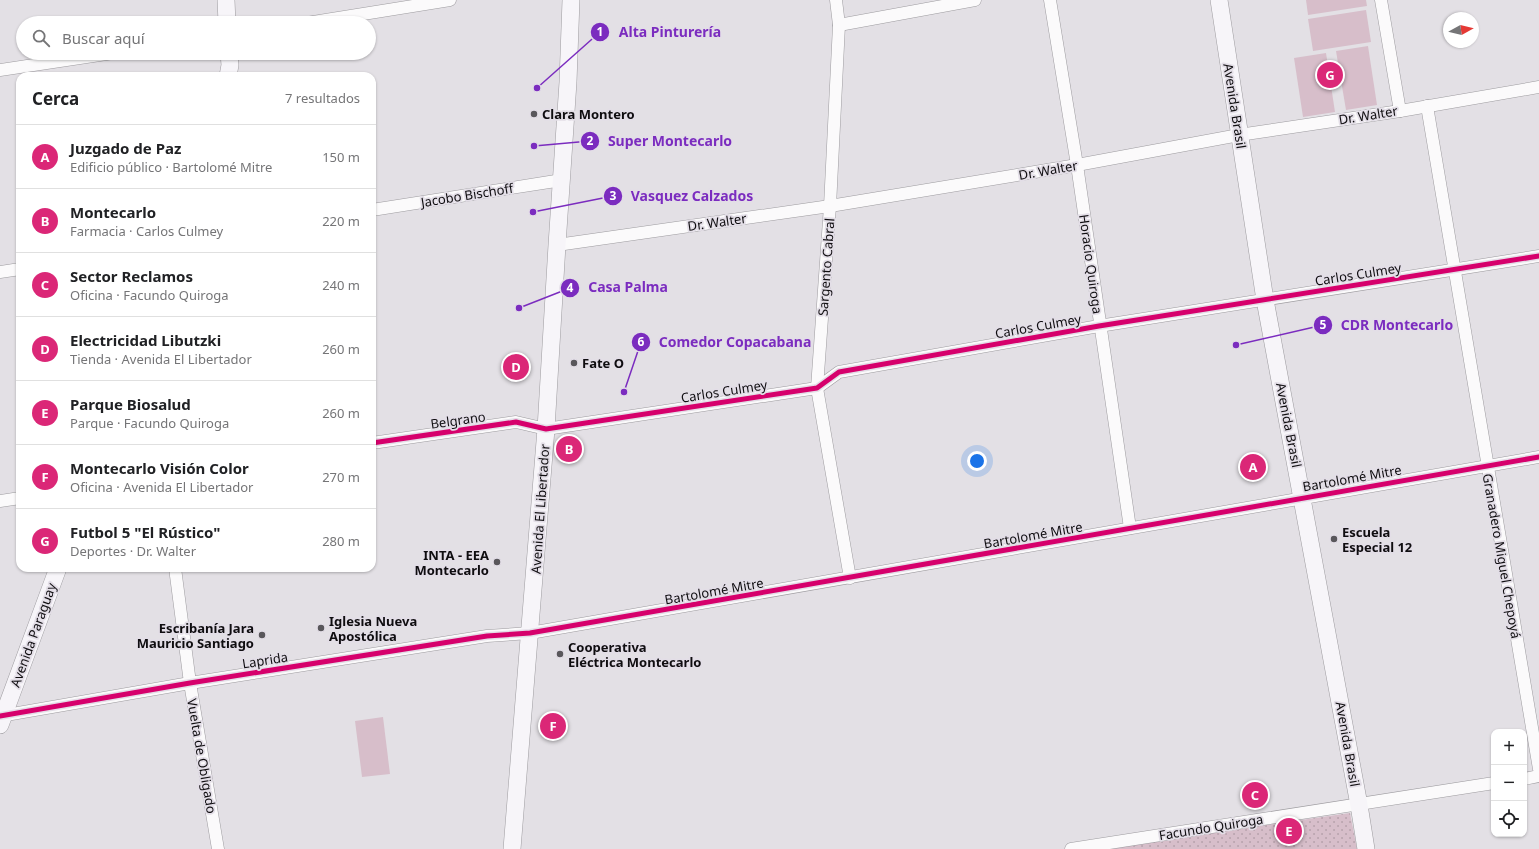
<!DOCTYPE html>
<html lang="es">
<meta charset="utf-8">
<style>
:root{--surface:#fff;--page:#f6f6f6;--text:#202124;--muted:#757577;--line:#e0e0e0;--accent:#db2777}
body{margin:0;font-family:"Noto Sans",sans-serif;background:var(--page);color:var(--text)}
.controls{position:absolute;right:12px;bottom:12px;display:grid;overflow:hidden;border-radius:8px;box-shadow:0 1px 3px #0004}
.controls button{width:36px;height:36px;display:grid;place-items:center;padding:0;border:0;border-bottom:1px solid var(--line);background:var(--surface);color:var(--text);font:20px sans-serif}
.compass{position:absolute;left:1443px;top:12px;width:36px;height:36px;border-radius:50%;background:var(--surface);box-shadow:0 1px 3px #0004;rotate:82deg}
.you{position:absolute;left:977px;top:461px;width:14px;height:14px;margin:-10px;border:3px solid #fff;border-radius:50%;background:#1a73e8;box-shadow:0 0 0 6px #1a73e833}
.badge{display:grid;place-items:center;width:26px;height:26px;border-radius:50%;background:var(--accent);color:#fff;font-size:13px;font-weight:700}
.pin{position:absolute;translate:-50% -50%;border:2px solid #fff;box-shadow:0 1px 4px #0006}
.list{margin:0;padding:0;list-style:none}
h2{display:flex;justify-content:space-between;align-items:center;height:52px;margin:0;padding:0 16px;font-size:17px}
h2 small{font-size:13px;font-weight:400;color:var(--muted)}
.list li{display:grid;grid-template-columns:26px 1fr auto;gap:12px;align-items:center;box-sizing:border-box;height:64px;padding:0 16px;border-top:1px solid var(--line)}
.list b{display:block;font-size:15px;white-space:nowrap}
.list p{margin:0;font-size:13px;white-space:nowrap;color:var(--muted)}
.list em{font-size:13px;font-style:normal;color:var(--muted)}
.icon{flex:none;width:22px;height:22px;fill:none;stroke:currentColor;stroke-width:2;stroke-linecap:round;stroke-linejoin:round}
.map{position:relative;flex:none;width:1539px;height:849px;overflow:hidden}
.search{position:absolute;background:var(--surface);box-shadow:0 1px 3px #0004;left:16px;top:16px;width:360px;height:44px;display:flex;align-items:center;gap:10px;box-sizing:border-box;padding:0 14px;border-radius:22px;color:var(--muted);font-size:15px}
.panel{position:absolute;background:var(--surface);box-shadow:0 1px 3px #0004;left:16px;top:72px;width:360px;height:500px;border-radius:12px}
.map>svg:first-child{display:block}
.grass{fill:#d7beca}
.park{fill:url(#park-dots)}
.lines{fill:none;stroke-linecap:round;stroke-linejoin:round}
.street-casing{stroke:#9d9b9f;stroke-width:13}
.secondary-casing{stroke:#9d9b9f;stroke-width:18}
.street{stroke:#fbfafb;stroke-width:12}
.secondary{stroke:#f7f5f9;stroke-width:17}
.cycleway-casing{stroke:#e3dee7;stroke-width:8}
.cycleway{stroke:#d6006c;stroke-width:5}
.poi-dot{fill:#59575b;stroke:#e3dee7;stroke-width:1.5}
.labels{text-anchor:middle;stroke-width:3.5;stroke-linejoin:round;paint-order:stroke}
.street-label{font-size:13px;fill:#0f0d10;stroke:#e3dee7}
.poi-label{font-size:13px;font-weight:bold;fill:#0f0d10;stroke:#e3dee7;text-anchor:start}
.leader{fill:none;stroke:#7b2cbf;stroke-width:1.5}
.callout-dot{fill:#7b2cbf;stroke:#e3dee7;stroke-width:1.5}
.mark-label{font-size:12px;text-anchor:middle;font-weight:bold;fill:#fff}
.callout-label{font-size:14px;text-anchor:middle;font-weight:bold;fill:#7b2cbf;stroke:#e3dee7;stroke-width:3.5;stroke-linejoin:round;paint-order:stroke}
</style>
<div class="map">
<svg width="1539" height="849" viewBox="0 0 1539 849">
<defs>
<pattern id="park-dots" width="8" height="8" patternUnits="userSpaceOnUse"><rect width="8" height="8" fill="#d7beca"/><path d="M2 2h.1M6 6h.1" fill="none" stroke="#b7a2ac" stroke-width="1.8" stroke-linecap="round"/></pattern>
</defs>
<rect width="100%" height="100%" fill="#e3e0e5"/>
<g class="grass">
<polygon points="1306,0 1366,0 1367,6 1308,15"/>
<polygon points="1366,10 1371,42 1313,51 1308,19"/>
<polygon points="1368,46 1377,105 1346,110 1336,51"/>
<polygon points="1326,53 1335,112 1303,117 1294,58"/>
<polygon points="383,717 390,774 362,777 355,721"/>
</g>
<polygon class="park" points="1350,813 1357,849 1098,849"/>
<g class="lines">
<g class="street-casing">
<g id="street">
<polyline points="836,0 839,25 830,206 817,388 850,578"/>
<polyline points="1050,0 1077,165 1130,528"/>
<polyline points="1381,0 1400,111"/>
<polyline points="307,23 450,0"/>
<polyline points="839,25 975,0"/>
<polyline points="0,70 113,53"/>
<polyline points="1427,106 1539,769"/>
<polyline points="372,210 562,180"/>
<polyline points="557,245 830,206 1077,165 1239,135 1400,111 1539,87"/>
<polyline points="0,272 20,269"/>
<polyline points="372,443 516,422 546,429 817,388 839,372 1099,326 1539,256"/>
<polyline points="0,501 20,498"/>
<polyline points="175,568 190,683 218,849"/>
<polyline points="0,716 190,683 487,636 530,633 1539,457"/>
<polyline points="1524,779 1539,776"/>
<polyline points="1071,849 1494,783"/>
</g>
</g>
<g class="secondary-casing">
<g id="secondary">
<polyline points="226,0 227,23"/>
<polyline points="1219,0 1265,300 1359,805 1366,849"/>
<polyline points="228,76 230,65 229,53"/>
<polyline points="0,725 58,568"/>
<polyline points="512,849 546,429 557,245 568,82 571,0"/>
</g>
</g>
<use href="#street" class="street"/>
<use href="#secondary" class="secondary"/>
<g class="cycleway-casing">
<g id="cycleway">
<polyline points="372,443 516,422 546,429 817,388 839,372 1099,326 1539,256"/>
<polyline points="0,716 190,683 487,636 530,633 1539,457"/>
</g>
</g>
<use href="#cycleway" class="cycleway"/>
</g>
<g class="poi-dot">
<circle cx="534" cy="114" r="4"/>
<circle cx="574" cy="363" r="4"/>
<circle cx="1334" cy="539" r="4"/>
<circle cx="497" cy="562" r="4"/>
<circle cx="321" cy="628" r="4"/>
<circle cx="262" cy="635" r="4"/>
<circle cx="560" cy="654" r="4"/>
</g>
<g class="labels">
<g class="street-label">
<text transform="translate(1235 106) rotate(81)" y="5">Avenida Brasil</text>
<text transform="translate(1368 115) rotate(-9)" y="5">Dr. Walter</text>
<text transform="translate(1048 170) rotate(-10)" y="5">Dr. Walter</text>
<text transform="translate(467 195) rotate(-9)" y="5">Jacobo Bischoff</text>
<text transform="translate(717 222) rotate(-8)" y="5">Dr. Walter</text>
<text transform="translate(1091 264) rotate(82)" y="5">Horacio Quiroga</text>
<text transform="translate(826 267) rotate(-86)" y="5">Sargento Cabral</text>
<text transform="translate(1358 274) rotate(-9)" y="5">Carlos Culmey</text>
<text transform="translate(1038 326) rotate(-10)" y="5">Carlos Culmey</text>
<text transform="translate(724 391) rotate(-9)" y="5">Carlos Culmey</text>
<text transform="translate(458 420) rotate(-8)" y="5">Belgrano</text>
<text transform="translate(1289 425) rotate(79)" y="5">Avenida Brasil</text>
<text transform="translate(1352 478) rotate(-10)" y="5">Bartolomé Mitre</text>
<text transform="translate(540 509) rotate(-86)" y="5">Avenida El Libertador</text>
<text transform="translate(1033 535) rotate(-10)" y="5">Bartolomé Mitre</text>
<text transform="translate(1502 556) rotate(80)" y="5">Granadero Miguel Chepoyá</text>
<text transform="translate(714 591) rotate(-10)" y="5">Bartolomé Mitre</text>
<text transform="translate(33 635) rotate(-70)" y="5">Avenida Paraguay</text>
<text transform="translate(265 660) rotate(-9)" y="5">Laprida</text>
<text transform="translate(1348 744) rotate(80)" y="5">Avenida Brasil</text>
<text transform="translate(202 756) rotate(80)" y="5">Vuelta de Obligado</text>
<text transform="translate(1211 827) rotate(-9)" y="5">Facundo Quiroga</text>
</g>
<g class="poi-label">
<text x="542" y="119">Clara Montero</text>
<text x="582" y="368">Fate O</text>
<text x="1342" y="537">Escuela<tspan x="1342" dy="15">Especial 12</tspan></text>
<text x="489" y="560" text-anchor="end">INTA - EEA<tspan x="489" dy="15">Montecarlo</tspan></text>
<text x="329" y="626">Iglesia Nueva<tspan x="329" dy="15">Apostólica</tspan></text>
<text x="254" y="633" text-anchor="end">Escribanía Jara<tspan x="254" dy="15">Mauricio Santiago</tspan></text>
<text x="568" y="652">Cooperativa<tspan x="568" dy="15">Eléctrica Montecarlo</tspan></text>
</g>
</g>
<path class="leader" d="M537 88L600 32M534 146L590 141M533 212L613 196M519 308L570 288M1236 345L1323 325M624 392L641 342"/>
<g class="callout-dot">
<circle cx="537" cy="88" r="4"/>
<circle cx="534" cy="146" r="4"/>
<circle cx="533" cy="212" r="4"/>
<circle cx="519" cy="308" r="4"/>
<circle cx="1236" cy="345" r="4"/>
<circle cx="624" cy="392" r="4"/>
<circle cx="600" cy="32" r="10"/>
<circle cx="590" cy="141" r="10"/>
<circle cx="613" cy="196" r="10"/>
<circle cx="570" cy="288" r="10"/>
<circle cx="1323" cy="325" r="10"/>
<circle cx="641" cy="342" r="10"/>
</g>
<g class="mark-label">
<text x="600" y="36">1</text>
<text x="590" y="145">2</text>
<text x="613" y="200">3</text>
<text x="570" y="292">4</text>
<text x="1323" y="329">5</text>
<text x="641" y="346">6</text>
</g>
<g class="callout-label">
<text x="670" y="37">Alta Pinturería</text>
<text x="670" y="146">Super Montecarlo</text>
<text x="692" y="201">Vasquez Calzados</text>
<text x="628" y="292">Casa Palma</text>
<text x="1397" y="330">CDR Montecarlo</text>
<text x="735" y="347">Comedor Copacabana</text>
</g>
</svg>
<div class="controls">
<button>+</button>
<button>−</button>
<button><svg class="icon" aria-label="locate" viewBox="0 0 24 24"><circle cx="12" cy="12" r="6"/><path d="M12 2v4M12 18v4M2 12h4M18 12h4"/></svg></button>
</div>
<svg class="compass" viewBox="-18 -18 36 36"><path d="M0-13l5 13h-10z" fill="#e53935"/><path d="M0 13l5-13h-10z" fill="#757577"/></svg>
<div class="you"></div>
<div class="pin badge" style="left:1253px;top:467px">A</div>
<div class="pin badge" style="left:569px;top:449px">B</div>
<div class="pin badge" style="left:1255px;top:795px">C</div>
<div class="pin badge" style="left:516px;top:367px">D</div>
<div class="pin badge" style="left:1289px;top:831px">E</div>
<div class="pin badge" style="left:553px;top:726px">F</div>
<div class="pin badge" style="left:1330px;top:75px">G</div>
<div class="search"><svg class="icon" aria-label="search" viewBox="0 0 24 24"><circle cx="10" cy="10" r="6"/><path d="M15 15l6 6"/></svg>Buscar aquí</div>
<section class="panel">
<h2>Cerca<small>7 resultados</small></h2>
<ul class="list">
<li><span class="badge">A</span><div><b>Juzgado de Paz</b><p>Edificio público · Bartolomé Mitre</p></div><em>150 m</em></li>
<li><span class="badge">B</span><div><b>Montecarlo</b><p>Farmacia · Carlos Culmey</p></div><em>220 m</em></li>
<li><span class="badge">C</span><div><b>Sector Reclamos</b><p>Oficina · Facundo Quiroga</p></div><em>240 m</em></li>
<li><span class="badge">D</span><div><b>Electricidad Libutzki</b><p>Tienda · Avenida El Libertador</p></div><em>260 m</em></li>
<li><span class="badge">E</span><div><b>Parque Biosalud</b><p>Parque · Facundo Quiroga</p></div><em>260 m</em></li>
<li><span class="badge">F</span><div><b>Montecarlo Visión Color</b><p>Oficina · Avenida El Libertador</p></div><em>270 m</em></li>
<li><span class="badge">G</span><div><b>Futbol 5 &quot;El Rústico&quot;</b><p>Deportes · Dr. Walter</p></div><em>280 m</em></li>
</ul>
</section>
</div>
